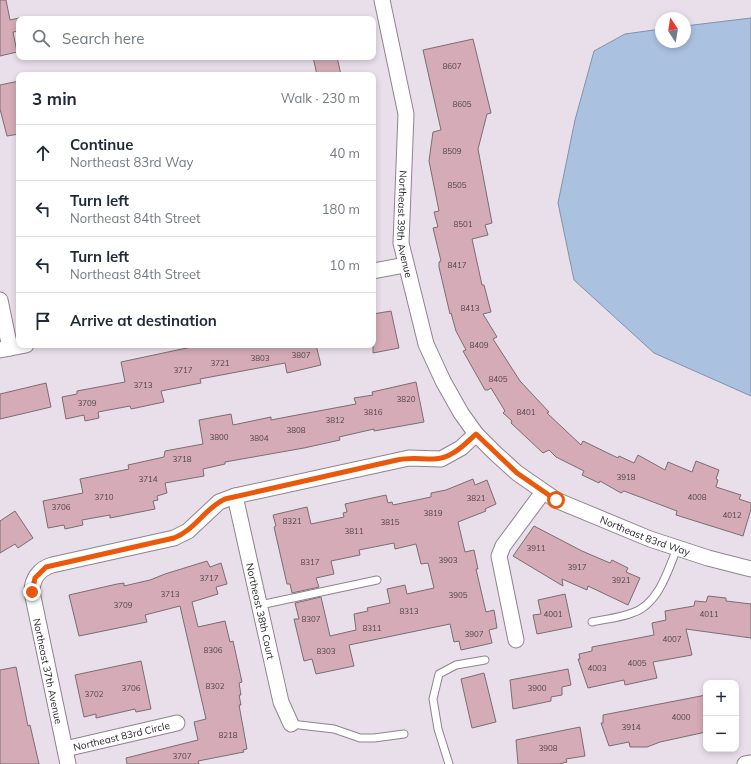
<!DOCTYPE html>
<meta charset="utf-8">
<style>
:root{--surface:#fff;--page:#f2f2f3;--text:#1f2937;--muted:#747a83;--line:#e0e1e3}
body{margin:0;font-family:Mulish,sans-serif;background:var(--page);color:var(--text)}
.controls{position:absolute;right:12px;bottom:12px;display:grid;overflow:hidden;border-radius:8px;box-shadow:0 2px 6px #0003}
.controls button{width:36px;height:36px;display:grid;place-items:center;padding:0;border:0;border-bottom:1px solid var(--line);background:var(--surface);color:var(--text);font:20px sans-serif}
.compass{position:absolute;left:655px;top:12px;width:36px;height:36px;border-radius:50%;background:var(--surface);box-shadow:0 2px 6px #0003;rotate:348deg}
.stop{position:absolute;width:12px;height:12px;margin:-9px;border:3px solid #ea580c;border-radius:50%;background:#fff}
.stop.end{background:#ea580c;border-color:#fff;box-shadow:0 1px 4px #0008}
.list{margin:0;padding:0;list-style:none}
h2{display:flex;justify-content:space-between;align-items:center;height:52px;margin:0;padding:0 16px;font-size:17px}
h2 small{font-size:13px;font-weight:400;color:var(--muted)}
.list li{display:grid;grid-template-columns:26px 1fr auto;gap:12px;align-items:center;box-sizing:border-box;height:56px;padding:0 16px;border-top:1px solid var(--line)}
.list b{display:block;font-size:15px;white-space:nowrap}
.list p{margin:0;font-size:13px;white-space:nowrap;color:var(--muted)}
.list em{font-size:13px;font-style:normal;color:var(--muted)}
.icon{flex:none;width:22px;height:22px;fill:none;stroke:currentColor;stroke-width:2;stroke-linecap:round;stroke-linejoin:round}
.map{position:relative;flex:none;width:751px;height:764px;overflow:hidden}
.search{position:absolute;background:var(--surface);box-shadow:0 2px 6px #0003;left:16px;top:16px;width:360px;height:44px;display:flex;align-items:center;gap:10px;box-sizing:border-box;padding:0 14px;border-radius:8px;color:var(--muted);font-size:15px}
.panel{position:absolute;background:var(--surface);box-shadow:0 2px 6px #0003;left:16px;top:72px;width:360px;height:276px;border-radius:8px}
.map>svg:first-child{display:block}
.water{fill:#aac1df;stroke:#8392a9}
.building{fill:#d4abb7;stroke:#7b6d71}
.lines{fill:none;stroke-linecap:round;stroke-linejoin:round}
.service-casing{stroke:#8e848e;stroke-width:9}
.minor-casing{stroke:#8e848e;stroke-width:17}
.service{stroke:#fff;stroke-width:7}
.minor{stroke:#fff;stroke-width:15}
.route{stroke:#ea580c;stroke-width:5}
.labels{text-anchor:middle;stroke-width:3;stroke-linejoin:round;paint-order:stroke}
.number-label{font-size:8px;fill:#54464d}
.street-label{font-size:10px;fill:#29252a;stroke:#fff}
</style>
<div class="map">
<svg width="751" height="764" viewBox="0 0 751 764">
<rect width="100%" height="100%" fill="#e9dfea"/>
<polygon class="water" points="751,18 751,396 654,353 574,280 558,203 575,120 594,51 625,34 661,29 661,42 685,42 685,26"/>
<g class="building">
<polygon points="0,0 6,0 10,20 19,18 19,31 13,32 17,52 0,56"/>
<polygon points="473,39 491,113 487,114 478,149 492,223 485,225 488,235 472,239 482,285 484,285 491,312 483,314 497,337 493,339 520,381 549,412 547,413 581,445 583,441 618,458 619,456 634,463 638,455 665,470 668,462 692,472 696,461 719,470 716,479 718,480 716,487 741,495 739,499 751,503 751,509 743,536 676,515 677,511 624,491 621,493 600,481 599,483 582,475 584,471 556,457 549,450 543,453 511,423 512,421 503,413 505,411 491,388 488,390 485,390 476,374 463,351 466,350 456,331 451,313 450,314 439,267 439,262 441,261 433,228 438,227 434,212 439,211 429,161 433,132 441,130 423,50"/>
<polygon points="313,57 337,57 341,75 317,75"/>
<polygon points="19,81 19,134 7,136 0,109 0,85"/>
<polygon points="391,311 399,348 373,353 373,314"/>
<polygon points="201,345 316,345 321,365 287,373 285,363 200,379 201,383 161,391 164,402 131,409 130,406 98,412 99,418 85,421 84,415 66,419 62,397 77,394 77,391 125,382 121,362"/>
<polygon points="416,382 424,422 374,431 374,429 339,437 340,440 304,448 225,462 225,464 203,469 204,476 165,483 167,493 157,496 158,500 153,501 155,509 110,518 110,515 82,520 83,525 65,529 64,525 48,528 43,501 83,493 80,479 129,469 128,465 164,457 165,451 203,444 199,420 231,414 233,425 271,417 271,420 297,415 356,404 354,398 373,395 372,392"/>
<polygon points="46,383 51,407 0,419 0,394"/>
<polygon points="473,479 475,485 487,480 496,504 485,509 486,511 458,522 465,552 474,550 478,569 476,569 486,612 494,610 497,628 489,630 492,643 461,650 459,641 454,642 450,624 349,645 354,666 316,674 312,659 304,661 294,619 299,619 295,603 321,597 330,636 356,630 354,614 368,611 367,608 390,603 387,589 405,585 407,594 434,588 428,563 421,564 416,544 395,549 394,543 359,550 360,555 331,561 334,574 316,578 319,587 292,593 290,584 287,584 274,527 276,526 273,515 307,507 311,524 344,517 343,513 347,512 345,504 386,495 388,503 392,502 393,505 431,497 431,493 446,490"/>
<polygon points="15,511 33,538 18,548 15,544 0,553 0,521"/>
<polygon points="534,526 582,551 610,563 612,560 628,568 626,572 640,578 628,605 588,586 587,590 562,579 563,586 513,556"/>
<polygon points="207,561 210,567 221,563 227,584 216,587 218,594 192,602 198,627 225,621 230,642 233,641 242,682 239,683 241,695 239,695 241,705 239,705 247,749 243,750 244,752 198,761 199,764 127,764 126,758 198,740 194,722 206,719 180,606 145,615 147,622 79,636 69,595 117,584 124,583 124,586 150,580 165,574"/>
<polygon points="565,594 572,627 537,634 533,615 541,614 538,600"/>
<polygon points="708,596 726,598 726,601 751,604 751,638 686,629 692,655 653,662 657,678 625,685 624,680 588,688 578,659 580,659 579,654 592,651 592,647 654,635 652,623 666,620 665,611 694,606 695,601 706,602"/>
<polygon points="141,661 151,709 136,712 135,709 96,718 96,714 84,717 75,675"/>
<polygon points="16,667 28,726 30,725 39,764 0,764 0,670"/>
<polygon points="568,669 571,685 562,687 562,695 551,697 551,701 513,709 510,680"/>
<polygon points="484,673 496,722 472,728 461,679"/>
<polygon points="706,695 706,732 660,742 647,747 630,747 629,742 609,746 601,723 603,723 603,715"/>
<polygon points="580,727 585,756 566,759 567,762 559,764 518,764 516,740"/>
</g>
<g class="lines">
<g class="service-casing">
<g id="service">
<polyline points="260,605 377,580"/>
<path d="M592,622C605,619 620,618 632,613C658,605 668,571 677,548"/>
<polyline points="291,724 334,729 360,738 374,738 404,734"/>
<polyline points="449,764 438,729 433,699 439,674 456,665 485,660"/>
</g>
</g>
<g class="minor-casing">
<g id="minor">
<path id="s1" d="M382,0L406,114L401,243L426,344L443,381L461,413L476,434L495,453L517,473L556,500L650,539L708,558L751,569"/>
<polyline points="373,271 405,265"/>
<polyline points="0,300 10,348"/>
<polyline points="0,350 26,345"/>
<path id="s2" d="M235,496L281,702L291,724"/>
<polyline points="516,640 499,556 503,546 543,492"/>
<path id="s3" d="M65,749L177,723"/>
<path d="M68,764L32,592C32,579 39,569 52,565L174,538L188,531L219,502L235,496L409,458L441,459L461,448L476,434"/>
<polyline points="745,764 751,763"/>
</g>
</g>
<use href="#service" class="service"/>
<use href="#minor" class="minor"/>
</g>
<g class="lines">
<path class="route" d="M32,592L35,578L46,567L174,538C195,530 205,508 225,499L397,460C410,457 420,459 432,459C450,460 464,445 476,434L517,473L556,500"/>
</g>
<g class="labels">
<g class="number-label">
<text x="452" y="69">8607</text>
<text x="462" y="107">8605</text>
<text x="452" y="154">8509</text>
<text x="457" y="188">8505</text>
<text x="463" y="227">8501</text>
<text x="457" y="268">8417</text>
<text x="470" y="311">8413</text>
<text x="479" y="348">8409</text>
<text x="301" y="358">3807</text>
<text x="260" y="361">3803</text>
<text x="220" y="366">3721</text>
<text x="183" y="373">3717</text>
<text x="498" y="382">8405</text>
<text x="143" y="388">3713</text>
<text x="406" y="402">3820</text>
<text x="87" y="406">3709</text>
<text x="373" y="415">3816</text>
<text x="526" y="415">8401</text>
<text x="335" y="423">3812</text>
<text x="296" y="433">3808</text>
<text x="219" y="440">3800</text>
<text x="259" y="441">3804</text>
<text x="182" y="462">3718</text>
<text x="626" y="480">3918</text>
<text x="148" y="482">3714</text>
<text x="104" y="500">3710</text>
<text x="697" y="500">4008</text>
<text x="476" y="501">3821</text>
<text x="61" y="510">3706</text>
<text x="433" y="516">3819</text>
<text x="732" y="518">4012</text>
<text x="292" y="524">8321</text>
<text x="390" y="525">3815</text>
<text x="354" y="534">3811</text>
<text x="536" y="551">3911</text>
<text x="448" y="563">3903</text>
<text x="310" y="565">8317</text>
<text x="577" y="570">3917</text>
<text x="209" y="581">3717</text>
<text x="621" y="583">3921</text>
<text x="170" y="597">3713</text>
<text x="458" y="598">3905</text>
<text x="123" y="608">3709</text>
<text x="409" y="614">8313</text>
<text x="553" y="617">4001</text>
<text x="709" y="617">4011</text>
<text x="311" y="622">8307</text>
<text x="372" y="631">8311</text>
<text x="474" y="637">3907</text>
<text x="672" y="642">4007</text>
<text x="213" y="653">8306</text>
<text x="326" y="654">8303</text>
<text x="637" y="666">4005</text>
<text x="597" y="671">4003</text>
<text x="215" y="689">8302</text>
<text x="131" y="691">3706</text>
<text x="537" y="691">3900</text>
<text x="94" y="697">3702</text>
<text x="681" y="720">4000</text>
<text x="631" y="730">3914</text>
<text x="228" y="738">8218</text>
<text x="548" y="751">3908</text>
<text x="182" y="759">3707</text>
</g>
<g class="street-label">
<text dy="4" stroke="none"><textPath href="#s1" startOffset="227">Northeast 39th Avenue</textPath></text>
<text dy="4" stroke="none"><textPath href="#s1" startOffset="653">Northeast 83rd Way</textPath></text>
<text dy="4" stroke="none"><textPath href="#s2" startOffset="118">Northeast 38th Court</textPath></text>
<text transform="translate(48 671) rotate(78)" y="4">Northeast 37th Avenue</text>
<text dy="4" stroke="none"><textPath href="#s3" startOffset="58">Northeast 83rd Circle</textPath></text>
</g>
</g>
</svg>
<div class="controls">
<button>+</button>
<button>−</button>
</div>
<svg class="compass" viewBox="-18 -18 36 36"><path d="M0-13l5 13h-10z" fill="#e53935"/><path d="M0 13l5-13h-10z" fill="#747a83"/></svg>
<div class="stop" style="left:556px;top:500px"></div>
<div class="stop end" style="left:32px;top:592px"></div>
<div class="search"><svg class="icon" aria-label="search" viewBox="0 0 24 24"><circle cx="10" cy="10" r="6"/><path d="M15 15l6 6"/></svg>Search here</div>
<section class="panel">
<h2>3 min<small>Walk · 230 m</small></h2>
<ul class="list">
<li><svg class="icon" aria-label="ahead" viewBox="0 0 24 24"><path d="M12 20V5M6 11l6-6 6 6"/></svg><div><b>Continue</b><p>Northeast 83rd Way</p></div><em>40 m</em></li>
<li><svg class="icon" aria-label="left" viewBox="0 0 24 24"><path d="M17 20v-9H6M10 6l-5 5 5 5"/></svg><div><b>Turn left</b><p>Northeast 84th Street</p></div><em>180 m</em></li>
<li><svg class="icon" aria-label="left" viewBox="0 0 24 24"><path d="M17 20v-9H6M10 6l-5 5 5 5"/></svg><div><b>Turn left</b><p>Northeast 84th Street</p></div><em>10 m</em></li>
<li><svg class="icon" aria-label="arrive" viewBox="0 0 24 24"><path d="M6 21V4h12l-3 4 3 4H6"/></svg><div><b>Arrive at destination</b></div></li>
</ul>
</section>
</div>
